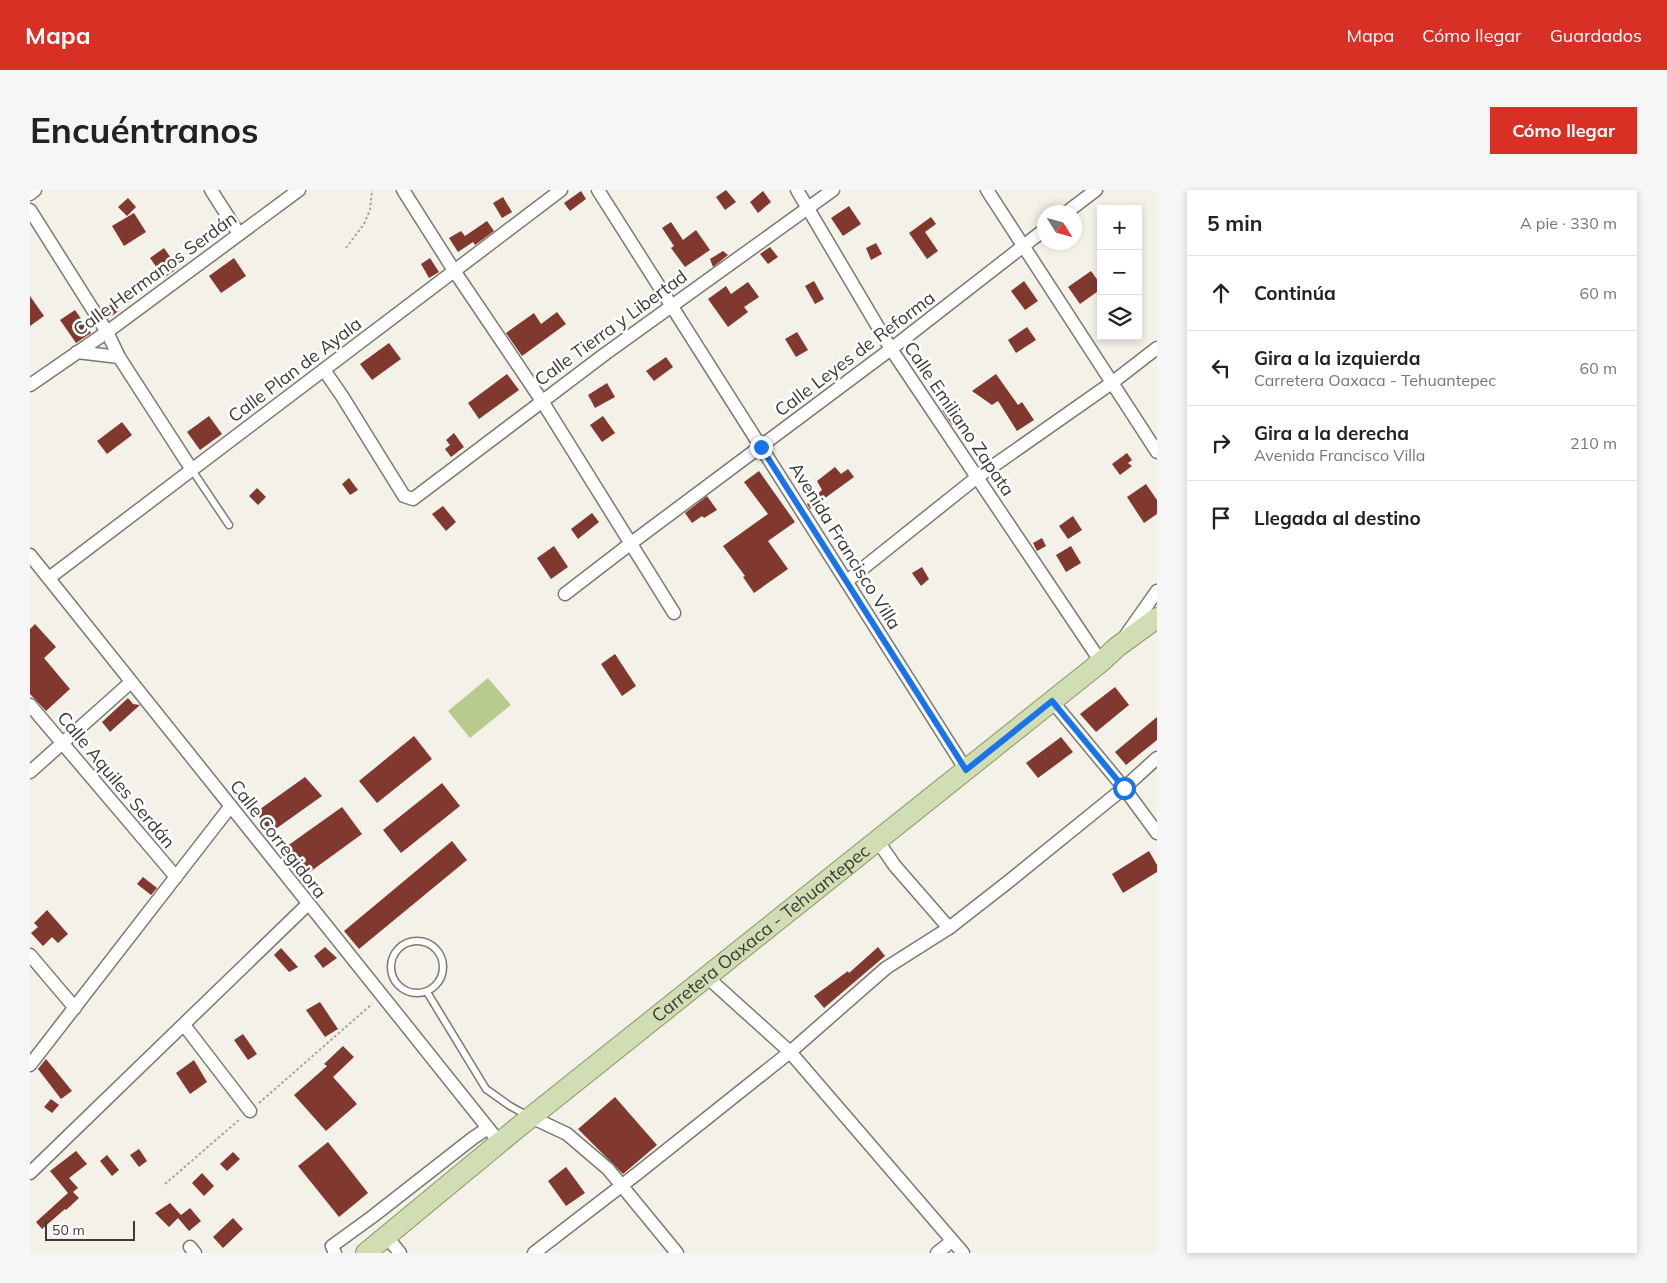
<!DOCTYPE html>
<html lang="es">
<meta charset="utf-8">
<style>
:root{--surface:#fff;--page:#f6f6f6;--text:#222;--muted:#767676;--line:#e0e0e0;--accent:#d93025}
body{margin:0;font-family:Mulish,sans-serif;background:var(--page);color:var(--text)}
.controls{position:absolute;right:15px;top:15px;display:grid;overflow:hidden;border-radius:0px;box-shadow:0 2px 8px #0003}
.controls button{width:45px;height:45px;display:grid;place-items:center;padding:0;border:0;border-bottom:1px solid var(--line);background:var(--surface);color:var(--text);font:25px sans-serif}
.compass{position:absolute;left:1007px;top:15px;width:45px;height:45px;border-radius:50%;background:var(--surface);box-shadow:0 2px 8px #0003;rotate:127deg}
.scale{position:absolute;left:15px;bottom:12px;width:90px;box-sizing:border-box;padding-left:5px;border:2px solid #3b3a36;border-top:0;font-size:14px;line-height:18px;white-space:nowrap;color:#3b3a36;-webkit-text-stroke:4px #fff;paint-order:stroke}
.stop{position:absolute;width:15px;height:15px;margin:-11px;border:4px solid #1a73e8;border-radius:50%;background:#fff}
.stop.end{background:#1a73e8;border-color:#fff;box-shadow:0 1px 5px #0008}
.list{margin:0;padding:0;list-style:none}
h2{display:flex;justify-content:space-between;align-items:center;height:65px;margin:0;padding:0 20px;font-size:21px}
h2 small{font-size:16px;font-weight:400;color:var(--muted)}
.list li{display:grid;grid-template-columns:32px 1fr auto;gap:15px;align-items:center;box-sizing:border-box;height:75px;padding:0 20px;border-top:1px solid var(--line)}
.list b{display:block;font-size:19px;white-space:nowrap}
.list p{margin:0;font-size:16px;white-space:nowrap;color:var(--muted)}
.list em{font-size:16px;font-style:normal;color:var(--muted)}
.icon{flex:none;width:28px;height:28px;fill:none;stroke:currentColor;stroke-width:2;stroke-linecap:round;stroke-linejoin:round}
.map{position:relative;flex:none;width:1127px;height:1063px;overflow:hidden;border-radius:0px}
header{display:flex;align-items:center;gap:30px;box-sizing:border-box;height:70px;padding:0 25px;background:var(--accent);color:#fff}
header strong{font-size:24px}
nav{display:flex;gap:28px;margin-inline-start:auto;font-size:18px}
.intro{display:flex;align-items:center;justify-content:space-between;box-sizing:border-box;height:120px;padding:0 30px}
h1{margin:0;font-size:35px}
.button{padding:12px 22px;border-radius:0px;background:var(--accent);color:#fff;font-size:18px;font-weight:700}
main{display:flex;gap:30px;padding:0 30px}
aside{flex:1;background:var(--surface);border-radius:0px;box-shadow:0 2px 8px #0003}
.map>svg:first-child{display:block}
.green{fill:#b8ca8d}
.building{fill:#81392f}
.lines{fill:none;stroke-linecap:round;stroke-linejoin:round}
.service-casing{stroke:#7b7970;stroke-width:9}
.minor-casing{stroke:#7b7970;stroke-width:15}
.primary-casing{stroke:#899667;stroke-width:22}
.path{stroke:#a4a29b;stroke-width:2;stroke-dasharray:2.5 2.5;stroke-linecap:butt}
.service{stroke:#fff;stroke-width:6}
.minor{stroke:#fff;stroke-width:12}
.primary{stroke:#d1ddb3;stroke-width:20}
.route{stroke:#1a73e8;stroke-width:6}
.labels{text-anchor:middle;stroke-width:5;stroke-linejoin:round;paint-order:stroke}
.street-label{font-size:18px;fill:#3b3a36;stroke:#fff}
</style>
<header>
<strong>Mapa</strong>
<nav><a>Mapa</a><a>Cómo llegar</a><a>Guardados</a></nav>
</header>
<div class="intro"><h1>Encuéntranos</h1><a class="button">Cómo llegar</a></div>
<main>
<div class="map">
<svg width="1127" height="1063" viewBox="0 0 1127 1063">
<rect width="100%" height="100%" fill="#f4f2e8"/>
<polygon class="green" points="458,488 481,515 440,548 418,521"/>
<g class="building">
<polygon points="696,0 706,12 695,20 686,7"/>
<polygon points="551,1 556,9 540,21 534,13"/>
<polygon points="733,1 741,12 728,23 720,12"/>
<polygon points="473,7 482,22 472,28 463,13"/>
<polygon points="98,8 106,17 97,26 88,17"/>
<polygon points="819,16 831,34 813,46 801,28"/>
<polygon points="104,23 116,42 94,56 82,36"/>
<polygon points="901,27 906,34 895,42 908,61 897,69 879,43"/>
<polygon points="457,31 464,41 445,55 443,52 428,62 419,48 431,41 435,46"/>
<polygon points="641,32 653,50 666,40 680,60 655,77 641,58 644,56 632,38"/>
<polygon points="846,53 852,64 841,70 836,58"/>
<polygon points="740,57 748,67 738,74 730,64"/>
<polygon points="134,58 148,78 134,88 120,68"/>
<polygon points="693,61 698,65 683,77 680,69"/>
<polygon points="204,68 216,86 191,103 179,86"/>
<polygon points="400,68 409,82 399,88 391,74"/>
<polygon points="1061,81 1071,95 1071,99 1050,114 1038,97"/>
<polygon points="784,91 794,109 785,114 775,96"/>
<polygon points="994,91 1008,111 995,120 981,101"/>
<polygon points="718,92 729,107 714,117 718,122 698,137 678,109 696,96 701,104"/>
<polygon points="0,106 14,126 0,136"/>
<polygon points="86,111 91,119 78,129 73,120"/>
<polygon points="45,120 61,143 46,153 30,130"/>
<polygon points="527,122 536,134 492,166 476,143 504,123 511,134"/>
<polygon points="997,137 1006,150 986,163 978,150"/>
<polygon points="767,142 778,160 766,167 755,149"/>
<polygon points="359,153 371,169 342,190 330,174"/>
<polygon points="636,167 643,177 624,191 616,181"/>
<polygon points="477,184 489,200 449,229 438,213"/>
<polygon points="966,184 988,215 992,212 1004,230 987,241 968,211 962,215 942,201"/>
<polygon points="577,193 585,207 565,218 558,205"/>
<polygon points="919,215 929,229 922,235 912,220"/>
<polygon points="179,226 192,244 170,260 157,242"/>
<polygon points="573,226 585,243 572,252 560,235"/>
<polygon points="92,232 102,245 77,264 67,251"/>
<polygon points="424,243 434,257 421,267 415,259 420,255 416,250"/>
<polygon points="1097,263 1102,270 1098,273 1102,276 1090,285 1082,274"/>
<polygon points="805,277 811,284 818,279 824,287 780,319 777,314 792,300 787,291"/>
<polygon points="729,281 765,332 738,351 758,379 724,403 713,387 715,386 693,356 738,324 714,292"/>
<polygon points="319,288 328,300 320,305 312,294"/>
<polygon points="1116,294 1127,310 1127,324 1114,333 1097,307"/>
<polygon points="227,298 236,307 228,315 219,306"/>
<polygon points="677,306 687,320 674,328 672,326 662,333 655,323"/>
<polygon points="413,316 426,332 416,341 402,324"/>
<polygon points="562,323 569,332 548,349 541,339"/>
<polygon points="1043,326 1052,340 1038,349 1029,336"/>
<polygon points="1012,348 1016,356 1007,361 1003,353"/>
<polygon points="524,356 538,377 521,389 507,368"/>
<polygon points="1041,356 1051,373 1036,382 1026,365"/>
<polygon points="892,377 899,389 891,396 882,383"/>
<polygon points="5,434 26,457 14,468 40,499 16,521 0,504 0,439"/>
<polygon points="585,464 606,496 592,506 571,474"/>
<polygon points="1085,497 1099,515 1066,542 1050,524"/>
<polygon points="98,508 103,514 110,515 80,542 72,532"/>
<polygon points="1127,527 1127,550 1096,575 1085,562"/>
<polygon points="384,546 402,569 347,613 329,591"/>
<polygon points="1031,547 1043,562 1008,588 996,573"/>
<polygon points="275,587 292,606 240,643 226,622"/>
<polygon points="412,593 430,616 371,663 353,640"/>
<polygon points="312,617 332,644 273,687 253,659"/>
<polygon points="422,651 437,670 329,759 314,741"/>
<polygon points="1119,661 1127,675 1127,682 1093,703 1082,684"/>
<polygon points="113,687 127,698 121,705 107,694"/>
<polygon points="17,720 38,744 28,753 22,747 13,756 1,743 8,737 4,733"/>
<polygon points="295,757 307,768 293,778 284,766"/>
<polygon points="848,757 855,766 794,818 784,806 818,781 819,783"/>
<polygon points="251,758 268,777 259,782 244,765"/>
<polygon points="290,812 308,839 295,847 276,820"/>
<polygon points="213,844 227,864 218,870 204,850"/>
<polygon points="313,856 324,867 303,887 327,914 296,941 264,905 297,876 294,874"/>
<polygon points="16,869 42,901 31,909 8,879"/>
<polygon points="164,870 177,892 160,904 146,883"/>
<polygon points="585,907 627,955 593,984 548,939"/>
<polygon points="21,909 29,915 22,923 14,917"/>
<polygon points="298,952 338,1003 309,1027 268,976"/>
<polygon points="109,959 117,971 109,977 100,965"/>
<polygon points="46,961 57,974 39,988 48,998 43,1002 49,1008 36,1020 35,1019 12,1039 6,1032 38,1003 20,981"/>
<polygon points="203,962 210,969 197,981 190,974"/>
<polygon points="77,965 89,980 82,986 70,971"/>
<polygon points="536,977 555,1003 536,1016 518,991"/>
<polygon points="172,983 184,996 174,1006 162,993"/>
<polygon points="140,1013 151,1025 160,1018 171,1031 159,1041 148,1028 139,1037 125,1023"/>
<polygon points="203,1028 213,1039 193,1058 183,1047"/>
</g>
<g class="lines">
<g class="service-casing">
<g id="service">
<polyline points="162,280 199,335"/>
<circle cx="387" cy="777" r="26"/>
<polyline points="397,802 456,899 480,916 498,926"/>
</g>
</g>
<g class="minor-casing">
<g id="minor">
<polyline points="181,0 209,44"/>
<polyline points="373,0 425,82 512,211 644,423"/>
<polyline points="568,0 936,580"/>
<polyline points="767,0 861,159 1071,472"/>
<polyline points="957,0 1127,262"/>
<polyline points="0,4 5,0"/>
<polyline points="0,20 77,142 89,167 162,280"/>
<polyline points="1037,22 1066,0"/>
<polyline points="47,162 89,167"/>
<polyline points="294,180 312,206 374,306 383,309 575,164 803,0"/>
<polyline points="0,195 77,142 269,0"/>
<polyline points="0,365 470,953"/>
<polyline points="19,388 531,0"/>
<polyline points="817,391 946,288 1083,192 1127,158"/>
<polyline points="535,404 600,354 861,159 1014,40"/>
<polyline points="1096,445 1127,401"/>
<polyline points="1022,511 1094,598 1127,643"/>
<polyline points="0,515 146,687"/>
<polyline points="0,582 101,492"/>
<polyline points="847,650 865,676 919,738"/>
<polyline points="0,765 45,818"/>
<polyline points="677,787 760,862 933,1063"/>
<polyline points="154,835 220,921"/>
<polyline points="0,875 200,617"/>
<polyline points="501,927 537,944 578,979 647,1063"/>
<polyline points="0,983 278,714"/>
<polyline points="357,1047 370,1063"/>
<polyline points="160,1057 165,1063"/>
<polyline points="305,1063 302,1056 342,1027 443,948 458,938"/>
<polyline points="504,1063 608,983 760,862 856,778 919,738 978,692 1094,598 1127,568"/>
<polyline points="907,1063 922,1051"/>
</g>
</g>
<g class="primary-casing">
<g id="primary">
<path id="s1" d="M336,1063L486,939L1071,472L1087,457L1127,428"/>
</g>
</g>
<g class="path">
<polyline points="316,58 334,34 340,20 342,0"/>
<polyline points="229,913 342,814"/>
<polyline points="135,994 210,929"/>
</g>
<use href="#service" class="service"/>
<use href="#minor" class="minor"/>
<use href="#primary" class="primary"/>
</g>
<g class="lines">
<polyline class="route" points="731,257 936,580 1022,511 1094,598"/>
</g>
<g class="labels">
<g class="street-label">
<text transform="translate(125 84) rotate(-36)" y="6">Calle Hermanos Serdán</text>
<text transform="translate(581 138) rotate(-36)" y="6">Calle Tierra y Libertad</text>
<text transform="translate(825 164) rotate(-37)" y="6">Calle Leyes de Reforma</text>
<text transform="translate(265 180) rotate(-37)" y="6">Calle Plan de Ayala</text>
<text transform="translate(929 229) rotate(56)" y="6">Calle Emiliano Zapata</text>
<text transform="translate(815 356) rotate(58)" y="6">Avenida Francisco Villa</text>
<text transform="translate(86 590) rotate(50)" y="6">Calle Aquiles Serdán</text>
<text transform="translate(248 649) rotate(52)" y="6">Calle Corregidora</text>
<text dy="6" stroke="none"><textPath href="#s1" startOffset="508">Carretera Oaxaca - Tehuantepec</textPath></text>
</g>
</g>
</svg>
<div class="controls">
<button>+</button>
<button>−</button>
<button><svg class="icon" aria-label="layers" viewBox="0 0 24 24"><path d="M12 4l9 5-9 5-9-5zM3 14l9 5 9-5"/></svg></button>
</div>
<svg class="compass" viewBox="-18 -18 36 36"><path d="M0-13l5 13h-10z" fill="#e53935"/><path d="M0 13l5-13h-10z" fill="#767676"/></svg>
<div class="scale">50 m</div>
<div class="stop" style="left:1094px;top:598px"></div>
<div class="stop end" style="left:731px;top:257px"></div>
</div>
<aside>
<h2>5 min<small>A pie · 330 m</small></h2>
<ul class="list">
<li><svg class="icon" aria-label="ahead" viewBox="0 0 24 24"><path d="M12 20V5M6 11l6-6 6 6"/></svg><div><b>Continúa</b></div><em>60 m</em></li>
<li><svg class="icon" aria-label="left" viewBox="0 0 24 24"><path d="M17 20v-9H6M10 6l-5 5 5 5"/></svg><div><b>Gira a la izquierda</b><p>Carretera Oaxaca - Tehuantepec</p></div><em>60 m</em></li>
<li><svg class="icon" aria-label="right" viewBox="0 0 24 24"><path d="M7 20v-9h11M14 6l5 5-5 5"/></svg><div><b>Gira a la derecha</b><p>Avenida Francisco Villa</p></div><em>210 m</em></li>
<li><svg class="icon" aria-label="arrive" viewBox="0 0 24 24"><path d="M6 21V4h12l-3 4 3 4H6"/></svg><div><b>Llegada al destino</b></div></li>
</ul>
</aside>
</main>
